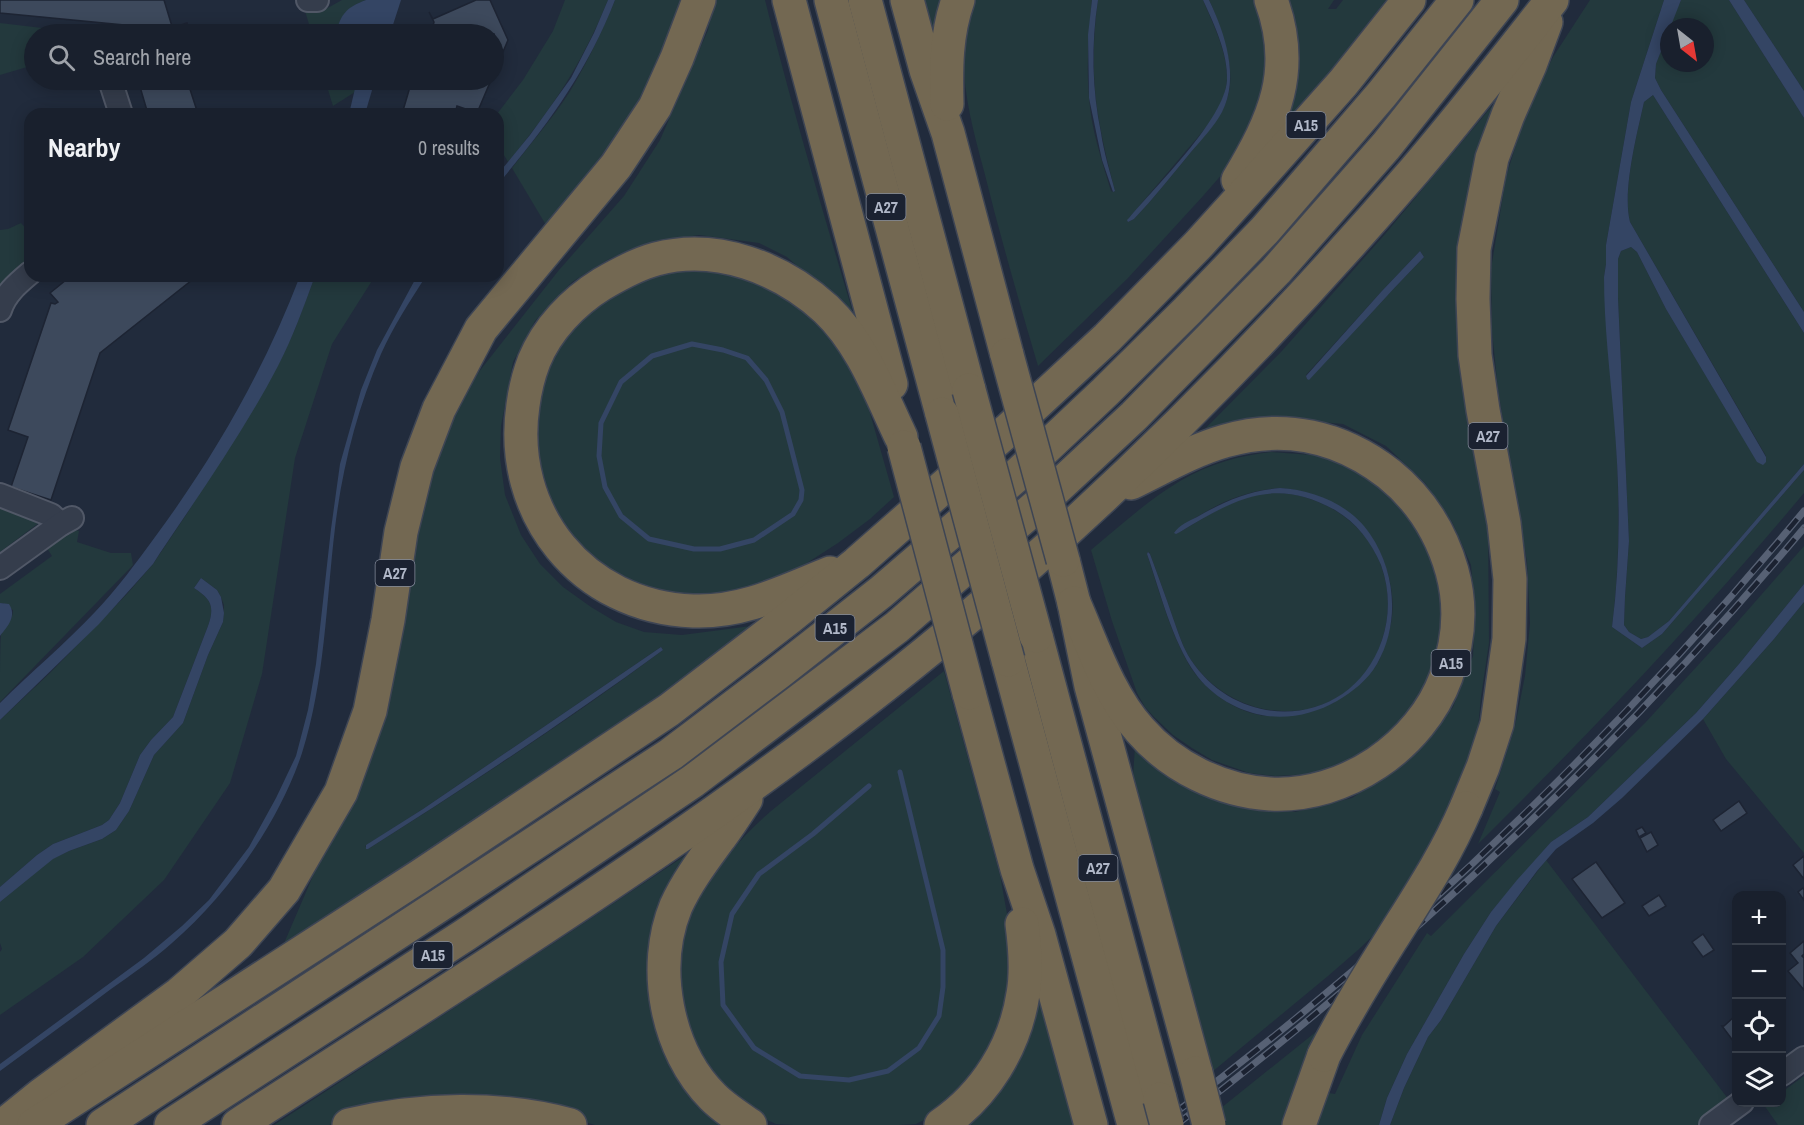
<!DOCTYPE html>
<meta charset="utf-8">
<style>
:root{--surface:#19202d;--page:#262d39;--text:#f1f3f6;--muted:#9fa3aa;--line:#373e49}
body{margin:0;font-family:"Archivo Narrow",sans-serif;background:var(--page);color:var(--text)}
.controls{position:absolute;right:18px;bottom:18px;display:grid;overflow:hidden;border-radius:12px;box-shadow:0 3px 15px #0003}
.controls button{width:54px;height:54px;display:grid;place-items:center;padding:0;border:0;border-bottom:2px solid var(--line);background:var(--surface);color:var(--text);font:30px sans-serif}
.compass{position:absolute;left:1660px;top:18px;width:54px;height:54px;border-radius:50%;background:var(--surface);box-shadow:0 3px 15px #0003;rotate:149deg}
.list{margin:0;padding:0;list-style:none}
h2{display:flex;justify-content:space-between;align-items:center;height:78px;margin:0;padding:0 24px;font-size:26px}
h2 small{font-size:20px;font-weight:400;color:var(--muted)}
.icon{flex:none;width:33px;height:33px;fill:none;stroke:currentColor;stroke-width:2;stroke-linecap:round;stroke-linejoin:round}
.map{position:relative;flex:none;width:1804px;height:1125px;overflow:hidden}
.search{position:absolute;background:var(--surface);box-shadow:0 3px 15px #0003;left:24px;top:24px;width:480px;height:66px;display:flex;align-items:center;gap:15px;box-sizing:border-box;padding:0 21px;border-radius:33px;color:var(--muted);font-size:22px}
.panel{position:absolute;background:var(--surface);box-shadow:0 3px 15px #0003;left:24px;top:108px;width:480px;height:174px;border-radius:18px}
.map>svg:first-child{display:block}
.green{fill:#23393d;fill-rule:evenodd}
.water{fill:#344564}
.lines{fill:none;stroke-linecap:round;stroke-linejoin:round}
.stream{stroke:#344564;stroke-width:5}
.building{fill:#3d495c;stroke:#1d2433;stroke-width:1.5}
.minor-casing{stroke:#515867;stroke-width:26}
.highway-casing{stroke:#3e4554;stroke-width:36}
.minor{stroke:#353d4c;stroke-width:22}
.highway{stroke:#736852;stroke-width:33}
.rail-casing{stroke:#576174;stroke-width:7}
.rail{stroke:#1b2231;stroke-width:4.5;stroke-dasharray:14;stroke-linecap:butt}
.highway-bridge-casing{stroke:#3e4554;stroke-width:36;stroke-linecap:butt}
.highway-bridge{stroke:#736852;stroke-width:33}
.labels{text-anchor:middle;stroke-width:5;stroke-linejoin:round;paint-order:stroke}
.shield{fill:#1b2231;stroke:#848b9b;stroke-width:1.5}
.shield-label{font-size:16px;font-weight:bold;fill:#b1b8c8}
</style>
<div class="map">
<svg width="1804" height="1125" viewBox="0 0 1804 1125">
<rect width="100%" height="100%" fill="#212b3c"/>
<g class="green">
<path d="M342,0H366C348,7 340,15 336,34H312L305,11L324,10Z"/>
<path d="M565,0H608C582,64 552,109 508,162L498,145L497,114L523,80L553,31Z"/>
<path d="M615,0H682C670,37 655,72 635,106C610,148 577,186 546,225L512,168C531,143 552,119 569,93C587,63 602,32 615,0Z"/>
<path d="M714,0H765C793,112 826,222 859,333L825,291L787,257L759,243L699,235L653,242L609,259L572,282L535,321L513,362L501,426L500,458L505,495L521,535L540,564L563,587L591,607L616,622L644,632L682,635L759,625L584,753L282,948L373,736L411,533L449,420L478,373L559,270L624,196L660,140L708,30ZM661,647L663,650C568,721 468,786 368,849L365,846L423,809Z"/>
<polygon points="920,0 942,0 935,55"/>
<path d="M975,0H1092C1089,32 1086,65 1089,97C1091,129 1102,161 1111,191L1113,192L1115,191C1108,164 1101,136 1097,108C1092,72 1093,36 1098,0H1203C1213,24 1228,53 1227,80C1225,111 1199,135 1180,158C1163,178 1146,198 1129,218L1128,222L1134,219C1154,198 1172,175 1191,152C1221,116 1239,98 1226,48C1221,32 1217,16 1209,0H1258L1268,53L1257,118L1224,172L1203,196L1128,278L1038,366C1019,301 1000,236 984,171C973,130 961,87 964,44C965,29 970,14 975,0Z"/>
<polygon points="1284,0 1334,0 1328,9 1336,9 1343,0 1386,0 1244,181"/>
<path d="M1590,0H1664L1631,102L1606,245V264L1604,277C1612,393 1627,511 1612,627L1642,648L1662,634L1804,470V493C1701,616 1592,731 1478,844L1500,792L1495,789L1515,726L1525,676L1530,623L1527,562L1498,390L1492,331L1491,269L1506,177L1526,112L1553,57Z"/>
<polygon points="1681,0 1729,0 1804,118 1804,312 1661,90 1655,78 1656,64 1669,28 1669,63 1705,63 1705,27 1669,27"/>
<polygon points="1744,0 1804,0 1804,91"/>
<polygon points="0,23 59,30 61,34 34,34 34,65 0,75"/>
<polygon points="325,80 357,80 355,92 333,106"/>
<path d="M1507,88L1470,198L1488,524L1489,643L1481,697L1473,781L1396,914L1358,950L1328,976L1212,1072L1133,777L1135,746L1225,802L1295,812L1352,798L1410,759L1453,707L1473,656L1475,610L1471,565L1452,522L1425,483L1386,446L1343,424L1274,418L1188,446L1281,352L1386,233ZM1420,251L1424,257C1385,297 1348,339 1309,379H1307L1306,375L1381,292Z"/>
<path d="M1653,95L1804,333V464L1669,621L1648,637L1641,639L1629,632L1624,625L1625,597L1629,541L1618,298V259L1621,251L1631,247L1637,252L1666,309L1757,461L1766,462V456L1630,222C1622,191 1637,134 1644,102Z"/>
<polygon points="21,223 30,233 30,266 0,296 0,230 8,229"/>
<polygon points="702,267 785,290 836,339 870,404 868,406 894,497 870,519 838,543 790,574 766,586 698,599 637,586 600,563 576,541 561,520 552,502 542,470 538,445 539,389 554,353 587,310 638,279"/>
<path d="M315,276H375L332,344L295,458L262,674L230,783L164,880L83,957L0,1015V952L2,949L0,943V902L52,859L69,851L102,839L116,830L129,811L154,755L183,723L208,655L223,622L224,605L221,597L217,590L201,578L194,588C211,599 215,606 208,626L173,717L151,740L140,755L120,803L109,820L102,825L53,844L37,855L0,887V720L50,673L127,594L153,564L188,512L277,367L295,329Z"/>
<path d="M1271,452L1327,456L1363,471L1406,509L1440,575L1443,636L1423,694L1389,736L1350,762L1313,774L1275,776L1249,773L1212,760L1192,748L1173,735L1154,717L1145,707L1137,693L1112,621L1091,550C1132,516 1173,476 1226,461C1241,456 1256,454 1271,452ZM1280,488C1331,492 1373,521 1387,571C1394,594 1395,616 1387,638C1384,646 1382,656 1377,664C1373,672 1361,679 1354,685C1347,691 1340,698 1333,703C1326,707 1315,708 1307,709C1296,712 1283,716 1271,716C1244,716 1214,697 1197,676C1174,647 1159,590 1147,554L1149,552L1150,554C1158,576 1166,597 1173,618C1178,632 1183,648 1191,660C1232,720 1318,731 1366,673C1374,664 1378,652 1382,640C1399,590 1379,534 1331,508C1272,476 1232,500 1180,532C1186,521 1192,520 1202,514C1226,499 1252,490 1280,488Z"/>
<polygon points="0,504 44,519 0,552"/>
<path d="M71,529L79,531L77,542L111,553H131L133,565L0,702C0,690 0,643 1,635C5,625 13,621 13,610L3,603H0V594L52,556L45,545Z"/>
<polygon points="1804,546 1804,584 1739,664 1696,713 1588,817 1551,842 1491,912 1464,954 1407,1054 1387,1098 1379,1125 1317,1125 1329,1093 1335,1094 1362,1035 1427,933 1431,936 1645,723 1733,627"/>
<polygon points="1804,602 1804,853 1726,759 1703,719 1774,639"/>
<path d="M944,671L1000,875L1009,925L1010,957L1004,1004L999,1028L976,1072L928,1118L916,1124C905,1125 892,1125 880,1125C857,1125 835,1125 812,1125C801,1125 786,1125 776,1124C720,1100 683,1039 679,980C678,969 681,942 684,930C693,889 740,838 771,811Z"/>
<polygon points="704,843 657,970 737,1125 595,1125 585,1122 358,1118 329,1125 274,1125 560,939"/>
<polygon points="1546,860 1729,1100 1697,1125 1390,1125 1404,1088 1428,1037 1441,1020 1496,926"/>
<polygon points="1032,973 1076,1125 954,1125"/>
<polygon points="1327,1023 1292,1125 1226,1125 1221,1108"/>
<polygon points="1804,1076 1804,1125 1778,1125 1764,1105 1767,1103 1782,1102 1782,1092"/>
</g>
<g class="water">
<path d="M366,0H401L390,34H336C340,14 347,7 366,0Z"/>
<path d="M608,0H615C587,72 547,126 498,184V174L530,135L571,78L594,33Z"/>
<path d="M1092,0H1098C1091,44 1092,90 1101,133C1104,153 1110,172 1115,191L1113,192L1102,160L1089,98L1088,35Z"/>
<path d="M1203,0H1209C1225,33 1240,78 1222,112C1214,127 1202,139 1191,152C1172,175 1154,198 1134,219L1128,222L1127,220L1129,218C1155,187 1225,119 1227,80C1228,53 1214,24 1203,0Z"/>
<path d="M1664,0H1681L1656,64L1655,78L1661,90L1804,312V333L1653,95L1644,102C1637,134 1622,191 1630,222L1766,457V462L1763,465L1757,462L1666,309L1637,252L1631,247L1621,251L1618,259V298L1629,541L1625,597L1624,625L1629,632L1641,639L1648,637L1669,621L1804,464V470L1662,634L1642,648L1612,627C1621,558 1620,489 1614,420C1610,373 1604,325 1604,277L1606,264V245L1631,102Z"/>
<polygon points="1729,0 1744,0 1804,91 1804,118"/>
<polygon points="357,80 375,80 365,114 349,114"/>
<path d="M1420,251L1424,257C1385,297 1348,339 1309,380L1307,379L1306,376L1381,292Z"/>
<path d="M300,276H315C304,306 293,337 278,366C244,431 201,492 160,553L153,564L99,624L0,720V703C31,672 65,644 95,612C117,589 136,563 155,537C215,456 264,370 300,276Z"/>
<path d="M417,276H426C410,301 393,327 381,354C357,409 342,469 335,528C326,603 325,681 302,753C279,823 227,895 172,943C153,960 132,974 111,989C74,1017 37,1044 0,1071V1064L144,958L182,926L209,900L249,847L276,798L296,756L308,710L316,664L331,529L340,464L361,390L377,350Z"/>
<path d="M1280,488C1314,490 1351,505 1370,534C1396,572 1400,624 1377,664C1368,680 1352,692 1337,701C1316,713 1292,719 1267,716C1239,712 1211,696 1195,673C1172,641 1160,591 1147,554L1148,552L1150,554C1158,576 1166,597 1173,618C1178,632 1183,648 1191,660C1241,735 1352,728 1382,640C1390,616 1390,590 1381,565C1371,542 1357,523 1335,510C1274,476 1235,499 1180,532L1176,534L1174,533C1179,525 1189,521 1197,517C1225,501 1247,491 1280,488Z"/>
<path d="M201,578L217,590L221,597L224,613L223,622L208,655L183,723L154,755L129,811L116,830L102,839L69,851L53,859L0,902V887L37,855L53,844L102,825L109,820L120,803L140,755L151,740L173,717L208,626C215,606 211,599 194,588Z"/>
<polygon points="1804,584 1804,602 1774,639 1703,719 1622,798 1593,823 1556,849 1537,871 1496,926 1441,1020 1428,1037 1404,1088 1390,1125 1379,1125 1387,1098 1407,1054 1464,954 1491,912 1517,880 1551,842 1588,817 1696,713 1739,664"/>
<path d="M0,603L9,604C17,616 8,626 0,636Z"/>
<path d="M661,647L663,650C567,720 468,786 368,849H366V845L423,809Z"/>
</g>
<g class="lines">
<g class="stream">
<polygon points="692,344 723,350 747,358 766,380 782,412 802,490 801,500 793,514 754,540 720,549 694,549 649,539 621,516 605,487 599,456 601,423 621,382 652,356"/>
<polyline points="869,786 813,834 759,874 732,914 721,962 723,1005 754,1048 800,1076 849,1080 888,1071 919,1048 939,1016 943,987 943,950 900,772"/>
</g>
</g>
<g class="building">
<polygon points="0,0 164,0 174,33 177,32 175,27 187,23 190,34 124,34 127,34 124,25 0,13"/>
<polygon points="476,0 490,0 508,40 494,73 494,34 431,34 434,22 429,12 433,19"/>
<polygon points="138,80 187,80 198,114 148,114"/>
<polygon points="412,80 491,80 477,113 457,106 455,114 402,114"/>
<polygon points="71,276 197,276 100,353 51,500 11,487 28,437 8,430 51,303 55,304 58,302 50,293"/>
<polygon points="1739,801 1747,813 1721,831 1713,820"/>
<polygon points="1642,827 1646,833 1639,837 1636,830"/>
<polygon points="1651,832 1658,845 1647,852 1640,838"/>
<polygon points="1804,856 1804,879 1793,865"/>
<polygon points="1596,862 1625,903 1602,918 1572,879"/>
<polygon points="1803,888 1804,890 1804,900 1798,892"/>
<polygon points="1659,895 1666,906 1649,916 1642,906"/>
<polygon points="1703,934 1714,950 1703,957 1692,942"/>
<polygon points="1804,941 1804,954 1802,956 1804,958 1804,990 1788,971 1798,963 1790,953"/>
<polygon points="1736,1015 1736,1040 1734,1042 1722,1026 1724,1026"/>
</g>
<g class="lines">
<g class="minor-casing">
<g id="minor">
<polyline points="308,0 317,0"/>
<polyline points="110,80 121,114"/>
<path d="M0,310C5,294 17,284 30,273"/>
<polyline points="0,495 51,515 61,524"/>
<polyline points="0,568 61,524 72,518"/>
<polyline points="1782,1074 1804,1058"/>
<polyline points="1711,1125 1742,1102"/>
</g>
</g>
<g class="highway-casing">
<g id="highway">
<polyline points="789,0 891,384"/>
<polyline points="831,0 942,414"/>
<polyline points="865,0 969,390"/>
<polyline points="907,0 926,70 948,133 1007,355"/>
<path d="M947,104C946,68 946,34 958,0"/>
<path d="M1238,180C1274,120 1297,70 1271,0"/>
<polyline points="1063,560 1074,603 1091,686 1196,1073"/>
<path d="M830,573C785,591 743,613 693,611C582,607 507,513 523,405C525,390 529,374 534,361C547,329 573,302 602,284C619,274 637,264 656,259C717,243 781,268 826,309C862,343 880,393 901,437"/>
<path d="M1074,603C1093,646 1108,694 1140,730C1172,767 1221,791 1270,794C1345,798 1421,746 1446,677C1459,642 1462,607 1452,571C1441,532 1420,499 1389,474C1340,436 1284,424 1225,441C1193,450 1160,469 1131,483"/>
<polyline points="1036,636 1160,1099"/>
<polyline points="1008,660 1134,1125"/>
<polyline points="969,693 1017,869 1039,935 1091,1125"/>
<path d="M746,799C737,813 728,827 718,840C702,862 687,882 676,906C651,967 666,1050 713,1097C724,1108 738,1117 750,1125"/>
<polyline points="1466,808 1483,767 1497,724 1509,639 1510,579 1504,523 1483,410 1475,355 1473,299 1474,249 1492,158 1508,115 1530,65 1546,22"/>
<polyline points="4,1125 41,1095 179,994 238,943 284,890 341,792 370,711 388,620 401,532 417,467 439,409 481,329 616,166 655,107 677,58 699,0"/>
<polyline points="34,1125 420,876 669,710 789,618 857,563 1008,430 1107,338 1198,245 1255,182 1343,83 1409,0"/>
<polyline points="103,1125 671,754 778,673 881,592 1016,476 1105,392 1187,311 1265,230 1382,94 1457,0"/>
<polyline points="171,1125 465,935 693,781 897,627 1047,497 1134,416 1276,271 1386,146 1502,0"/>
<path d="M238,1125C488,964 743,808 970,616C1130,480 1278,329 1415,170C1462,115 1507,57 1552,0"/>
<path d="M349,1125C420,1108 500,1106 570,1125"/>
<path d="M941,1125C985,1095 1015,1047 1023,994C1027,972 1025,947 1022,924"/>
<polyline points="1299,1125 1324,1055"/>
</g>
</g>
<use href="#minor" class="minor"/>
<use href="#highway" class="highway"/>
<g class="rail-casing">
<g id="rail">
<path d="M1159,1125C1397,949 1615,739 1804,511"/>
<path d="M1176,1125C1407,949 1618,750 1804,528"/>
</g>
</g>
<use href="#rail" class="rail"/>
<g class="highway-bridge-casing">
<g id="highway-bridge">
<polyline points="1007,355 1063,560"/>
<polyline points="969,390 1036,636"/>
<polyline points="942,414 1008,660"/>
<polyline points="904,447 969,693"/>
<path d="M1324,1055C1344,1016 1367,978 1391,940C1418,897 1446,855 1466,808"/>
<polyline points="1196,1073 1209,1125"/>
<polyline points="1160,1099 1167,1125"/>
</g>
</g>
<use href="#highway-bridge" class="highway-bridge"/>
</g>
<g class="labels">
<g class="shield">
<rect x="1286.5" y="112" width="39" height="26" rx="4.5"/>
<rect x="866.5" y="194" width="39" height="26" rx="4.5"/>
<rect x="1468.5" y="423" width="39" height="26" rx="4.5"/>
<rect x="375.5" y="560" width="39" height="26" rx="4.5"/>
<rect x="815.5" y="615" width="39" height="26" rx="4.5"/>
<rect x="1431.5" y="650" width="39" height="26" rx="4.5"/>
<rect x="1078.5" y="855" width="39" height="26" rx="4.5"/>
<rect x="413.5" y="942" width="39" height="26" rx="4.5"/>
</g>
<g class="shield-label">
<text x="1306" y="131">A15</text>
<text x="886" y="213">A27</text>
<text x="1488" y="442">A27</text>
<text x="395" y="579">A27</text>
<text x="835" y="634">A15</text>
<text x="1451" y="669">A15</text>
<text x="1098" y="874">A27</text>
<text x="433" y="961">A15</text>
</g>
</g>
</svg>
<div class="controls">
<button>+</button>
<button>−</button>
<button><svg class="icon" aria-label="locate" viewBox="0 0 24 24"><circle cx="12" cy="12" r="6"/><path d="M12 2v4M12 18v4M2 12h4M18 12h4"/></svg></button>
<button><svg class="icon" aria-label="layers" viewBox="0 0 24 24"><path d="M12 4l9 5-9 5-9-5zM3 14l9 5 9-5"/></svg></button>
</div>
<svg class="compass" viewBox="-18 -18 36 36"><path d="M0-13l5 13h-10z" fill="#e53935"/><path d="M0 13l5-13h-10z" fill="#9fa3aa"/></svg>
<div class="search"><svg class="icon" aria-label="search" viewBox="0 0 24 24"><circle cx="10" cy="10" r="6"/><path d="M15 15l6 6"/></svg>Search here</div>
<section class="panel">
<h2>Nearby<small>0 results</small></h2>
<ul class="list">
</ul>
</section>
</div>
